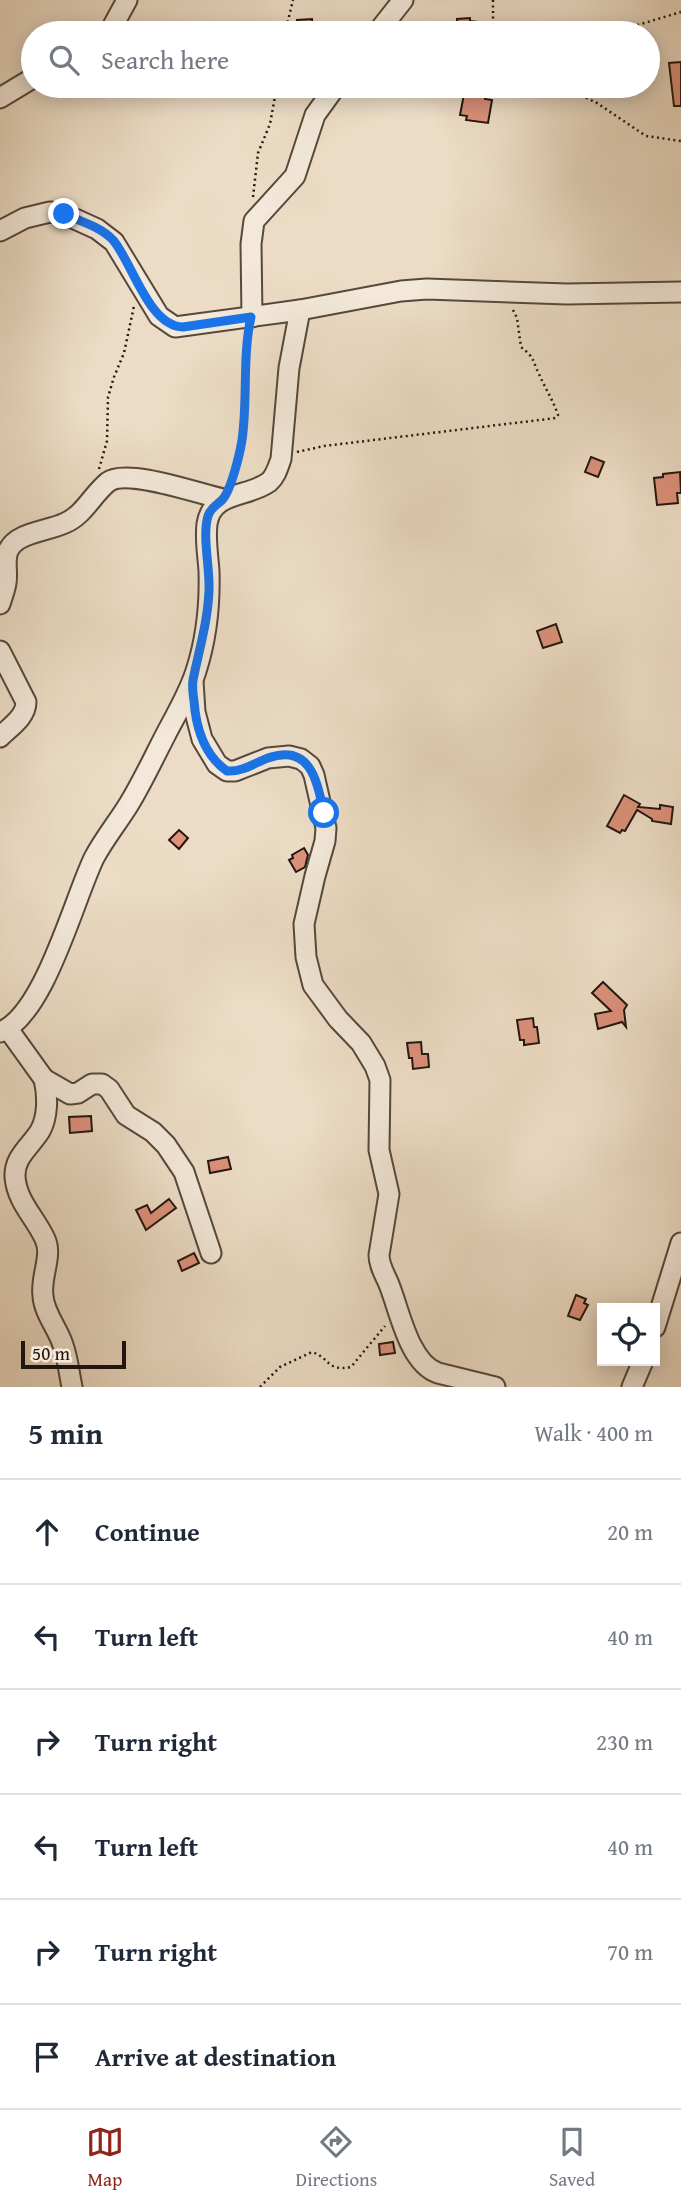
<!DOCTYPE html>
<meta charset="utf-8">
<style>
:root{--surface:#fff;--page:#f2f2f3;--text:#1f2937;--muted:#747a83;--line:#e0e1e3;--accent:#8f2418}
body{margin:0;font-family:"Gentium Book Plus",serif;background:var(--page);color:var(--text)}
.controls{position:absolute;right:21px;bottom:21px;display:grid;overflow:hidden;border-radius:0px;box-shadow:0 4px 18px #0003}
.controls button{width:63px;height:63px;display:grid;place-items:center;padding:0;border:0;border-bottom:2px solid var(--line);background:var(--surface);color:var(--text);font:35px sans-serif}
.scale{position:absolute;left:21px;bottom:18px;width:105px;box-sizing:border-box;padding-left:7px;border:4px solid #23160f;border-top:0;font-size:19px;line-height:24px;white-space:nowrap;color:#23160f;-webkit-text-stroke:5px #f3e8d9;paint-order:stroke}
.stop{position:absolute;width:21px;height:21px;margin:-16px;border:5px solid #1a73e8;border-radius:50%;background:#fff}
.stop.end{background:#1a73e8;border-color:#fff;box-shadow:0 2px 7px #0008}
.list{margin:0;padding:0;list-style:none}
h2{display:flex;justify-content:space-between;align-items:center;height:91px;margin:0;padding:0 28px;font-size:30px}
h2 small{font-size:23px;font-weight:400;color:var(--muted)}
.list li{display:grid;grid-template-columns:46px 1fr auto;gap:21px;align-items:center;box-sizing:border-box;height:105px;padding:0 28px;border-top:2px solid var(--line)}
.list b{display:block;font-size:26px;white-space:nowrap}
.list em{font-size:23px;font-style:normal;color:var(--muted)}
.icon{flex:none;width:38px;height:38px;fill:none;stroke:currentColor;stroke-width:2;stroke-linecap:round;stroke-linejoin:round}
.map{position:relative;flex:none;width:681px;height:1387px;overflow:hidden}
.search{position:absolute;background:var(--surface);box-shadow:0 4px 18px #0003;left:21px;right:21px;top:21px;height:77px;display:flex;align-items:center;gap:18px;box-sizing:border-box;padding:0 24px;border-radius:38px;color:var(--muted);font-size:26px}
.sheet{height:721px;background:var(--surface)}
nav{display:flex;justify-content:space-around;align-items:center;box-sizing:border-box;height:98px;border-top:2px solid var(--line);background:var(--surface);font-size:19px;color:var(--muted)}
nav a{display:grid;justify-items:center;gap:4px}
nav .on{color:var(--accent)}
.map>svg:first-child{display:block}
.building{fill:#dc917a;stroke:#23160f;stroke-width:2}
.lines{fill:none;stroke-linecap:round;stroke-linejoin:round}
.minor-casing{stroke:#55483c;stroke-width:23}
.path{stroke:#23160f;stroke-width:2.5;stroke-dasharray:2 3.5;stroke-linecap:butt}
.minor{stroke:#f3e8d9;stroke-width:19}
.route{stroke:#1a73e8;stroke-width:9}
</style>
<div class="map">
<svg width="681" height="1387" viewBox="0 0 681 1387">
<rect width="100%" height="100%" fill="#ecdcc5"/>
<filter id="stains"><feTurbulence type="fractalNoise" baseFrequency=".00286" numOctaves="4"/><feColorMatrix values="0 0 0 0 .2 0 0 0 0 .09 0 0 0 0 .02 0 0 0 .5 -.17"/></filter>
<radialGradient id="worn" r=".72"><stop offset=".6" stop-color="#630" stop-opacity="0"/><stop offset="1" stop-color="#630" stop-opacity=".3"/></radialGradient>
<g class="building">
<polygon points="470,18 470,21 487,23 485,33 457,33 457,19"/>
<polygon points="312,19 313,33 298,33 297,20"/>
<polygon points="681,62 681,106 674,106 669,63"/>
<polygon points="465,89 486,92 485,99 492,100 488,123 466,120 467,116 460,115"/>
<polygon points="591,457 604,462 598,477 585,472"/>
<polygon points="680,472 681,493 677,493 678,503 657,505 654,478 663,477 663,474"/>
<polygon points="556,624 562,642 543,648 537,631"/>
<polygon points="624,795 640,804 638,807 660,809 660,805 673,807 671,824 652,821 652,819 637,810 625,831 622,830 620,833 607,826"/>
<polygon points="179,830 188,838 179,849 169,840"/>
<polygon points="304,848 308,855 305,867 296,872 289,860 293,858 292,855"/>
<polygon points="603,982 627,1005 624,1010 626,1027 622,1022 598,1029 595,1014 611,1011 592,993"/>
<polygon points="533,1018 534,1027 537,1027 539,1043 524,1045 524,1040 520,1040 517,1020"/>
<polygon points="421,1042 422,1054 428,1054 429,1067 413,1069 412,1058 409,1058 407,1043"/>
<polygon points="91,1116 92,1131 70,1133 69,1117"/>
<polygon points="228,1157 231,1169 210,1173 208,1161"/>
<polygon points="169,1199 176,1208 146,1230 136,1210 147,1205 151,1213"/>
<polygon points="194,1253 199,1263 182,1271 178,1261"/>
<polygon points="576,1295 586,1299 584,1303 588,1305 580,1320 568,1316"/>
<polygon points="393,1342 395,1353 380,1355 379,1344"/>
</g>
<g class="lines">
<g class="minor-casing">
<g id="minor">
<polyline points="109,33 127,0"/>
<polyline points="377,33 403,0"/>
<polyline points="0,98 33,78"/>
<polyline points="0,231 25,218 50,212 64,214 97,229 114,242 159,316 175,327 300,310 401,291 427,289 567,294 681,292"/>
<polyline points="252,317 251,244 254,221 295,176 315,115 336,86"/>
<path d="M0,604C2,597 5,590 6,583C8,573 4,561 8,551C16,532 49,531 65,523C84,515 92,495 108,482C127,468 199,494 223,499"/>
<path d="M0,651L26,702C26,717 10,727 0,737"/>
<path d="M193,681L195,712L202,739L217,764L227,771H235L268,758L289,756L301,759L310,766L314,775L326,828L325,841L315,876L304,924L306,957L313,985L338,1019L361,1043L375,1066L380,1080L379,1150L389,1194L379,1255C379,1265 384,1273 388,1282C399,1307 408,1363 438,1373L495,1387"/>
<path d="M8,1029L44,1079C48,1096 48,1117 40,1131C30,1147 14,1157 15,1177C17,1202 35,1217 45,1239C53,1256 40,1277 43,1296C44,1313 58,1329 63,1345C68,1359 69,1373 72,1387"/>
<path d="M0,1032C44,1016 74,899 94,858C104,839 118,822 129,804C143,781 154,757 166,734C177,713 189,693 196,671C206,640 210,604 209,571C208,556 205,539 207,524C212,491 247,498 269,482C276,476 278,467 281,459L289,368L300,310"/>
<polyline points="44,1079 70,1094 78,1093 92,1084 102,1084 109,1089 126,1115 153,1132 166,1145 184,1172 211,1253"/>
<polyline points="655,1327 681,1243"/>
<polyline points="632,1387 643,1361"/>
</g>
</g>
<g class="path">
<polyline points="493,0 493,27 498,33"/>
<polyline points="285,33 293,0"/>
<polyline points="594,33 631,27 681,12"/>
<polyline points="561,86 597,103 646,136 681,141"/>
<polyline points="253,197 258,153 270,124 277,86"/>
<path d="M297,452L324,446L556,418L558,415C553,400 545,388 539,374C532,360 535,358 521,347L517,318L512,308"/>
<polyline points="99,469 107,441 108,397 114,377 124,353 134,306"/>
<polyline points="231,480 242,438 247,335"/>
<path d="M260,1387L280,1367L312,1352C329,1357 327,1372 351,1367L385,1326"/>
</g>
<use href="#minor" class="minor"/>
</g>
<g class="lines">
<path class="route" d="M64,214C80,221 101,227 113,240C132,262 149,327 183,327L251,317C242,358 248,399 242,440C240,453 231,491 222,500C216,506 211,507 208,516C202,536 210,568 209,590C208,621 199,650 193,680C192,686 193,694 194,701C196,728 204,755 227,771C243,772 254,763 268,758C311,743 317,782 324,813"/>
</g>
<rect width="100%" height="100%" filter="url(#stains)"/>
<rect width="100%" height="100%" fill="url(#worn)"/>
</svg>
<div class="controls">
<button><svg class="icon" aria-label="locate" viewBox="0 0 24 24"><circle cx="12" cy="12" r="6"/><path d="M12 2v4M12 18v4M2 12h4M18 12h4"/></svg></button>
</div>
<div class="scale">50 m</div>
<div class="stop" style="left:324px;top:813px"></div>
<div class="stop end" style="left:64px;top:214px"></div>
<div class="search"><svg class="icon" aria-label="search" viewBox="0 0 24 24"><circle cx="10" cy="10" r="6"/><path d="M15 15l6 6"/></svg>Search here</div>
</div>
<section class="sheet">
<h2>5 min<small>Walk · 400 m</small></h2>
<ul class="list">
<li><svg class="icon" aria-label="ahead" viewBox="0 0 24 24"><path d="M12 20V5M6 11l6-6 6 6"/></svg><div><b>Continue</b></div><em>20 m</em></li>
<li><svg class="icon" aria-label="left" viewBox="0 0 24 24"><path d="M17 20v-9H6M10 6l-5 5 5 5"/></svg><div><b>Turn left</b></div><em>40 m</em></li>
<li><svg class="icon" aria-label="right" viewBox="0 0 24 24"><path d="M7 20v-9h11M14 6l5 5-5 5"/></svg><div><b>Turn right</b></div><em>230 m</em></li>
<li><svg class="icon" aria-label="left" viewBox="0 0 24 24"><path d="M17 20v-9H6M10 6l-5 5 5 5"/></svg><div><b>Turn left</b></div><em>40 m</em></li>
<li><svg class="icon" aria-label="right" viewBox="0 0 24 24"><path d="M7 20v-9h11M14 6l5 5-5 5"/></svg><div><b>Turn right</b></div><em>70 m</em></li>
<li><svg class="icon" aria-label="arrive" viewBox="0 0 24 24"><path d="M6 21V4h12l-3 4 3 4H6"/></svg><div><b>Arrive at destination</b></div></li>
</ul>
</section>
<nav>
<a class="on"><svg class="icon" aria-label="map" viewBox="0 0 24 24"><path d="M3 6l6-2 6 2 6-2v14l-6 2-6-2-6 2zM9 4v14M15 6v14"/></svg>Map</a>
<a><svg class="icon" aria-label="directions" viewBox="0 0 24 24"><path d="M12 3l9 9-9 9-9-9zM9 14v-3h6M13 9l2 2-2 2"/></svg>Directions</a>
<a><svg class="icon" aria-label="saved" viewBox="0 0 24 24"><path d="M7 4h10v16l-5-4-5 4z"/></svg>Saved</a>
</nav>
